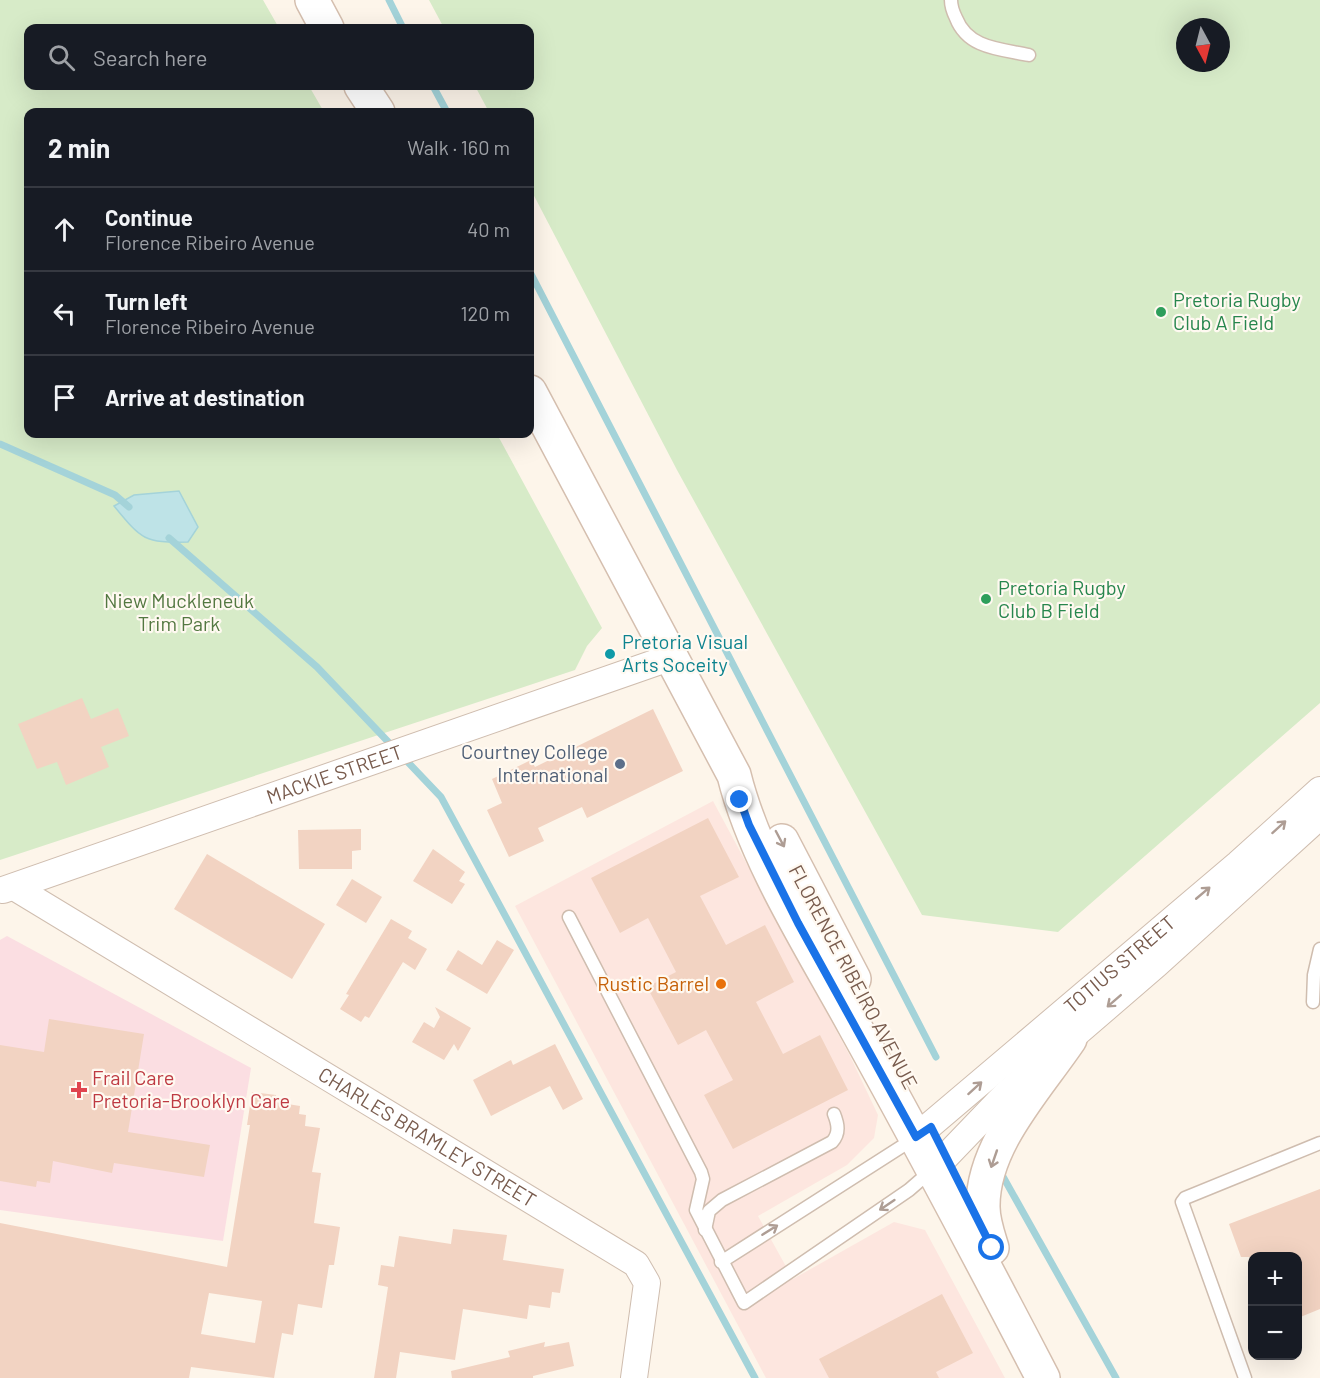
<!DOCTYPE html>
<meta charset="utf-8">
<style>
:root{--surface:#171b24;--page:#242831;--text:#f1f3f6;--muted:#9ea1a6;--line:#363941}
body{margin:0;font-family:Barlow,sans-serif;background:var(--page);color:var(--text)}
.controls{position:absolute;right:18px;bottom:18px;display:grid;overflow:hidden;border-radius:12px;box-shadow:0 6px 24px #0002}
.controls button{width:54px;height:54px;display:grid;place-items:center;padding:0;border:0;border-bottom:2px solid var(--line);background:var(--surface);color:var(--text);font:30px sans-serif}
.compass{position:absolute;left:1176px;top:18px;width:54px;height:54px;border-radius:50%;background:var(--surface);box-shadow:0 6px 24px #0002;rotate:173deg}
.stop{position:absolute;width:18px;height:18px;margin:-14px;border:4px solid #1a73e8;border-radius:50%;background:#fff}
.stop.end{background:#1a73e8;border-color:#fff;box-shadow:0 2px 6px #0008}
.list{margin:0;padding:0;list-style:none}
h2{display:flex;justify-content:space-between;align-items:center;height:78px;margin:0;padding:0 24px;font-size:26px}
h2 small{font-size:20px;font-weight:400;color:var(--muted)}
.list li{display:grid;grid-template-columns:39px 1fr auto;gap:18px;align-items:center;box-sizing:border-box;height:84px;padding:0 24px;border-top:2px solid var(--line)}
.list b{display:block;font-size:22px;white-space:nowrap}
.list p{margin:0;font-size:20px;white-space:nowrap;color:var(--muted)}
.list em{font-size:20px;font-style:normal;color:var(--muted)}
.icon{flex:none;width:33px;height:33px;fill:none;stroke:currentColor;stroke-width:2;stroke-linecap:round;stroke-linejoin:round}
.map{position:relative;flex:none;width:1320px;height:1378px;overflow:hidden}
.search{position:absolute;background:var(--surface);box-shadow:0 6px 24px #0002;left:24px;top:24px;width:510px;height:66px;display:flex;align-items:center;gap:15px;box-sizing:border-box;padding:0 21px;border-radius:12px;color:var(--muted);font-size:22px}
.panel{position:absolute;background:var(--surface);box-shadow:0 6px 24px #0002;left:24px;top:108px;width:510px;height:330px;border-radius:12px}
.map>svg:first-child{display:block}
.commercial{fill:#fde6df}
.medical{fill:#fbdee2}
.green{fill:#d7ebc8;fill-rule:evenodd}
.water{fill:#bee3e7;stroke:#a4d3d9;stroke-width:1.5}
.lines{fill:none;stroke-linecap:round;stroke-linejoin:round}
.stream{stroke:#a4d3d9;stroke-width:7}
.building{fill:#f2d3c2;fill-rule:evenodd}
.service-casing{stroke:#cfbdaf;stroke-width:15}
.minor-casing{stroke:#cfbdaf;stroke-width:28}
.secondary-casing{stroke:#d5bfaf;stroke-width:36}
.service{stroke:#fff;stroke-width:12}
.minor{stroke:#fff;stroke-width:26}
.secondary{stroke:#fff;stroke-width:33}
.oneway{stroke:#ae9d94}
.route{stroke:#1a73e8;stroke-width:8}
.leisure-dot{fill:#2e9e5b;stroke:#fff9f1;stroke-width:2}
.culture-dot{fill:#0f9aa8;stroke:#fff9f1;stroke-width:2}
.service-dot{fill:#5c6f8a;stroke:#fff9f1;stroke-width:2}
.food-dot{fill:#e8710a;stroke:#fff9f1;stroke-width:2}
.health-dot{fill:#e0444e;stroke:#fff9f1;stroke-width:2}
.labels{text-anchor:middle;stroke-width:4.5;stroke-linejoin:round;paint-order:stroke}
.leisure-label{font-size:20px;fill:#27864d;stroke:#fff9f1;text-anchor:start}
.park-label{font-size:20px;fill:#537841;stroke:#fff9f1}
.culture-label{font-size:20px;fill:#0d838f;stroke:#fff9f1;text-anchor:start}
.service-label{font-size:20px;fill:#4e5e75;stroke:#fff9f1;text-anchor:end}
.street-label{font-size:20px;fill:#785b4d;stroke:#fff9f1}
.food-label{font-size:20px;fill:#c56008;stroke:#fff9f1;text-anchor:end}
.health-label{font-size:20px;fill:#be3a42;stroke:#fff9f1;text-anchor:start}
</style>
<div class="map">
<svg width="1320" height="1378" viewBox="0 0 1320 1378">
<rect width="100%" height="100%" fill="#fdf5ea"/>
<polygon class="commercial" points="713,801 850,1056 878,1115 874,1138 847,1165 758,1216 793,1279 894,1222 925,1230 1005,1378 766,1378 515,906"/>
<polygon class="medical" points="7,936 251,1068 223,1241 0,1210 0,940"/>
<g class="green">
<polygon points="0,0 263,0 279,28 28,28 28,86 309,86 324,112 28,112 28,434 497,434 602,628 587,646 575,670 0,860"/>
<path d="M429,0H1320V703L1058,932L922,915L677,470L530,188V112H489L475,86H530V28H444ZM1185,27H1221V63H1185Z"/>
</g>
<path class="water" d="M179,491L198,527L188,542C144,543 142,540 114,506L134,495Z"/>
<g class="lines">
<g class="stream">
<polyline points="389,0 403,28"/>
<polyline points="433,86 447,112"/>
<polyline points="530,272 936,1057"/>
<polyline points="0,444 115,495 129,507"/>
<polyline points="169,538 317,667 395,749"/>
<polyline points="403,757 441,797 755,1378"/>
<polyline points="1001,1173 1116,1378"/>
</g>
</g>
<g class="building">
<polygon points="82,698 91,719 118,708 129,736 101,747 109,767 66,785 57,762 37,769 18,724"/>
<polygon points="653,709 683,771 587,818 582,807 538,828 544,841 509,857 487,810 502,803 492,779 531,760 535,767"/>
<polygon points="708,818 739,877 700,896 726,945 765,925 794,982 756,1002 783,1054 820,1035 848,1090 733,1149 704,1095 733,1080 706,1030 678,1045 647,987 676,972 648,918 620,933 591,878"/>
<polygon points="361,829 361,850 352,851 352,869 299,869 298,830"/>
<polygon points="433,849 465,872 459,881 465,884 452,904 413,881"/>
<polygon points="207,854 325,924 292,979 174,909"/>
<polygon points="352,879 382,897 366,923 336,905"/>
<polygon points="391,919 412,931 408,938 427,949 415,970 403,962 369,1018 365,1016 361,1022 340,1009 349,995 346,994"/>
<polygon points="497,940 514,950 487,994 446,970 458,950 482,965"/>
<polygon points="435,1007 471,1028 458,1051 454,1044 444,1060 412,1042 424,1022 434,1028 440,1017"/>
<polygon points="49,1019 144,1034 128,1132 210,1145 204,1177 114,1163 112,1173 53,1161 50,1183 37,1181 36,1187 0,1181 0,1045 44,1052"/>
<polygon points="555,1044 583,1099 563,1110 550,1086 491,1116 473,1080 511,1060 513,1065"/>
<path d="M252,1092L276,1095L275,1102L300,1106L299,1114L306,1115L305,1126L320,1128L312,1172L321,1173L314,1223L340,1227L334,1265H329L322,1308L298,1304L293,1335L282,1333L274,1378L191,1367L189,1378H0V1223L227,1267L250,1125H247ZM209,1293L262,1301L255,1343L201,1334Z"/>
<polygon points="1320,1189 1320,1309 1298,1318 1298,1257 1241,1257 1229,1224"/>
<polygon points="453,1229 507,1235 503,1260 564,1269 560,1293 552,1292 550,1308 529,1305 527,1319 463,1309 455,1360 400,1352 396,1378 374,1378 388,1287 378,1285 381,1265 394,1267 399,1236 451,1244"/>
<polygon points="942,1294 973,1353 936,1372 939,1378 829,1378 819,1359"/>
<polygon points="545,1342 544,1347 569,1342 574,1366 533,1376 533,1378 452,1378 451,1371 510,1357 508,1351"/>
</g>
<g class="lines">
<g class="service-casing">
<g id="service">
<path d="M951,0C951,7 953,12 956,18C968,49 1001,49 1029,55"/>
<polyline points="569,917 701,1172 703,1179 696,1210 744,1303 909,1190 932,1170"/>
<polyline points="1313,1002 1314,975 1320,949"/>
<path d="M705,1230L709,1211L722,1200L832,1142C840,1133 838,1124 834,1114"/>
<polyline points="721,1262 915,1138"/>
<polyline points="1245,1378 1182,1202 1185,1198 1320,1143"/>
</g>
</g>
<g class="minor-casing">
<g id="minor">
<path id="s1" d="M14,887L636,1264L647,1283L634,1378"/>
<path id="s2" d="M3,890L669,658"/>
<path id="s3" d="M916,1137L1238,864L1320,790"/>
<polyline points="933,1170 1006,1094 1157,964 1320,816"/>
</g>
</g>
<g class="secondary-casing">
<g id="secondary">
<polyline points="312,0 327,28"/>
<polyline points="361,86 378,112"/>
<path d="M530,392L734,775C755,860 812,948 854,1025C919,1142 981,1259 1043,1378"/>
<polyline points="782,841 854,979"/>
<path d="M992,1248C988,1235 983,1221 983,1207C982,1145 1037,1088 1070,1039"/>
</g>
</g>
<use href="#service" class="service"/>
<use href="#minor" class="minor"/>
<use href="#secondary" class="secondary"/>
</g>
<defs><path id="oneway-shaft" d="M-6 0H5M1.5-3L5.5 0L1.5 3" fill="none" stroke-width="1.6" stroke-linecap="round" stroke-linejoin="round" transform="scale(1.5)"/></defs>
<g class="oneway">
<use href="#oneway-shaft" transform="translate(1279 827) rotate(-42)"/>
<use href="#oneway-shaft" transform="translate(780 839) rotate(62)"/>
<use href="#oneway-shaft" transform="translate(1203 893) rotate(-40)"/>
<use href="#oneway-shaft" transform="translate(1114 1001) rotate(139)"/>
<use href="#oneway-shaft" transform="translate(975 1088) rotate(-42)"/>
<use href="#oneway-shaft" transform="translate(994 1159) rotate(109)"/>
<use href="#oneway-shaft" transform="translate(887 1205) rotate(146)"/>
<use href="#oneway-shaft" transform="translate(770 1230) rotate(-32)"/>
</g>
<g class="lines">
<polyline class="route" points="740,800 749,825 798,923 916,1137 931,1127 992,1248"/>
</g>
<g class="leisure-dot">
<circle cx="1161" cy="312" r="6"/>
<circle cx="986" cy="599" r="6"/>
</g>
<circle class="culture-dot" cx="610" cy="654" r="6"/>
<circle class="service-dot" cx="620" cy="764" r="6"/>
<circle class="food-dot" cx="721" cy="984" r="6"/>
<path class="health-dot" d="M76 1081h6v6h6v6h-6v6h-6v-6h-6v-6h6z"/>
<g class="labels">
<g class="leisure-label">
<text x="1173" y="307">Pretoria Rugby<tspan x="1173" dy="23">Club A Field</tspan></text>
<text x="998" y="595">Pretoria Rugby<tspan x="998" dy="23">Club B Field</tspan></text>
</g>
<g class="park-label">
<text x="179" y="608">Niew Muckleneuk<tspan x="179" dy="23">Trim Park</tspan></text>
</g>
<g class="culture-label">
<text x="622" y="649">Pretoria Visual<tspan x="622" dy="23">Arts Soceity</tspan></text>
</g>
<g class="service-label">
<text x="608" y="759">Courtney College<tspan x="608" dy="23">International</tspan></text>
</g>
<g class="street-label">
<text dy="7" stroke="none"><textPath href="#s2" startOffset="351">MACKIE STREET</textPath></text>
<text dy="7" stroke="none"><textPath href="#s3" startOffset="267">TOTIUS STREET</textPath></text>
<text transform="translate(853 977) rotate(62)" y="7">FLORENCE RIBEIRO AVENUE</text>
<text dy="7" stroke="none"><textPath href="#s1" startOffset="483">CHARLES BRAMLEY STREET</textPath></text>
</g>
<g class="food-label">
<text x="709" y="991">Rustic Barrel</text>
</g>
<g class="health-label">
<text x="92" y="1085">Frail Care<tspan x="92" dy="23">Pretoria-Brooklyn Care</tspan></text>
</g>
</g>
</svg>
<div class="controls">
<button>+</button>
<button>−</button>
</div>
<svg class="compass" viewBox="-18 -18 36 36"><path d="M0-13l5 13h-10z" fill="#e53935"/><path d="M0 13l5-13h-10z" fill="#9ea1a6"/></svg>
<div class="stop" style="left:992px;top:1248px"></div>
<div class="stop end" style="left:740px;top:800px"></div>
<div class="search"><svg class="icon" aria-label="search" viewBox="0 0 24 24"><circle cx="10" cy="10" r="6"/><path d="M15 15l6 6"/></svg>Search here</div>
<section class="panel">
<h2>2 min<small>Walk · 160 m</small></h2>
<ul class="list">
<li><svg class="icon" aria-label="ahead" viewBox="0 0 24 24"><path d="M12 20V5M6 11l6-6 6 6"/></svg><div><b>Continue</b><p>Florence Ribeiro Avenue</p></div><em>40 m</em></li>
<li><svg class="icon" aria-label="left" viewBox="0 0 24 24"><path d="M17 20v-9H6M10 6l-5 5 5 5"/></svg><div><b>Turn left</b><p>Florence Ribeiro Avenue</p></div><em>120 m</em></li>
<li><svg class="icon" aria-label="arrive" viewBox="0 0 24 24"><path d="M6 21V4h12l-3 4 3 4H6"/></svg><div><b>Arrive at destination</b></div></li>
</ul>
</section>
</div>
